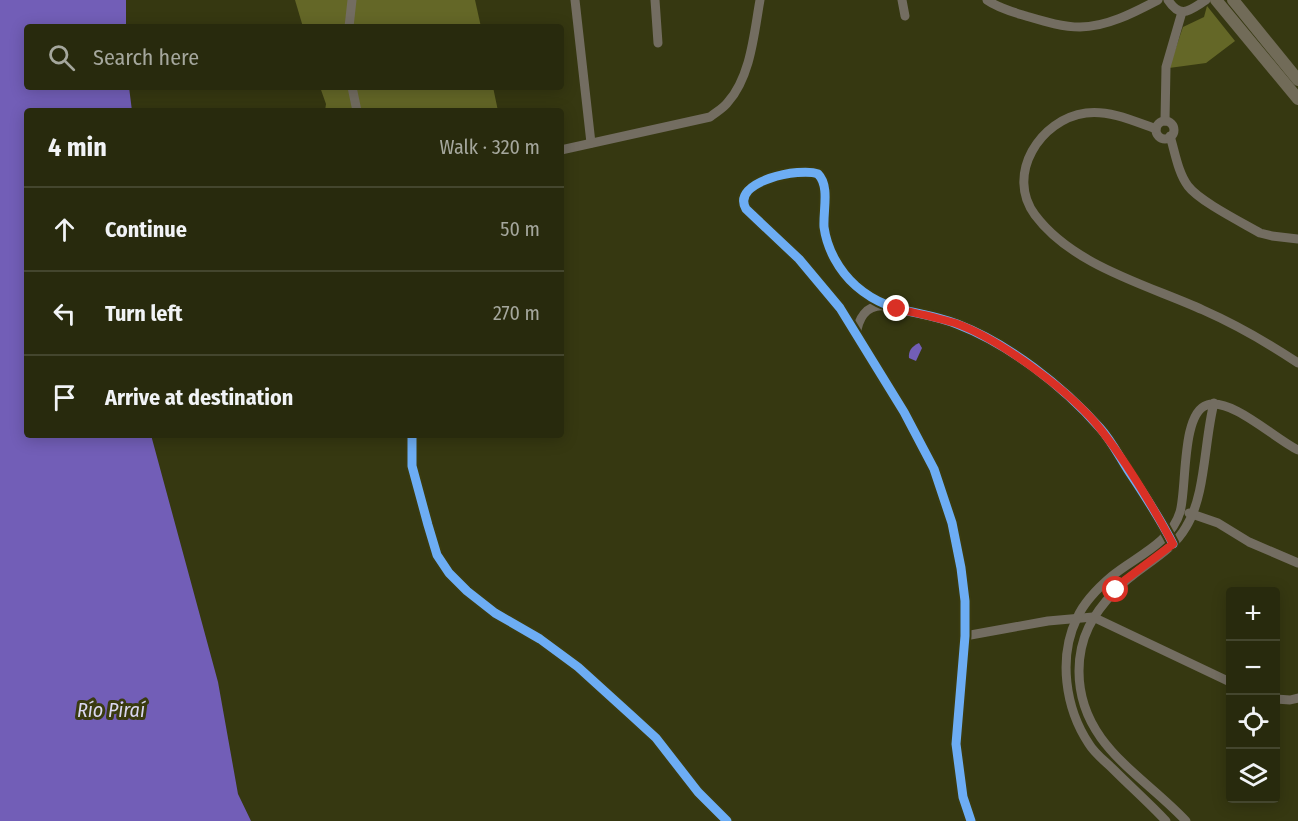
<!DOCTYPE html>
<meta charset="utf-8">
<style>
:root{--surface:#282a0d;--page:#34361b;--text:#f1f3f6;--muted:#a5a79d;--line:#44462e}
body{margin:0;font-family:"Fira Sans Condensed",sans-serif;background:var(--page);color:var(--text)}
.controls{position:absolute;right:18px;bottom:18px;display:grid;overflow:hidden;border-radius:6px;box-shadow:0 3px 15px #0003}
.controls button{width:54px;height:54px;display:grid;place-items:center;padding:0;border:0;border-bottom:2px solid var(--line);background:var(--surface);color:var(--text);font:30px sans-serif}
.stop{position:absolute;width:18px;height:18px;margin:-14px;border:4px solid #d93025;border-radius:50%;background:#fff}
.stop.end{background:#d93025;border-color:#fff;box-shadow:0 2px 6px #0008}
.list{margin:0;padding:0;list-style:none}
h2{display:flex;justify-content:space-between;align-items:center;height:78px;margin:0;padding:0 24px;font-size:26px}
h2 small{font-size:20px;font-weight:400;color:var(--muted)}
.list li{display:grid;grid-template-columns:39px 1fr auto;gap:18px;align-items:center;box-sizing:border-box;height:84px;padding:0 24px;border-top:2px solid var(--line)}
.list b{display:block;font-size:22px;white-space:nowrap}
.list em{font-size:20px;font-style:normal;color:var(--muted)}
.icon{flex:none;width:33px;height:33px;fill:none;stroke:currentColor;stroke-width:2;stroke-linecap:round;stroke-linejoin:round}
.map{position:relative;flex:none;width:1298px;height:821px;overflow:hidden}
.search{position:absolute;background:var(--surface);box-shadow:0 3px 15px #0003;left:24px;top:24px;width:540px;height:66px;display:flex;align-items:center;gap:15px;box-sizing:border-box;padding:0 21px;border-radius:6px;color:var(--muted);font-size:22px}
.panel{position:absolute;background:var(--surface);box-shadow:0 3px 15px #0003;left:24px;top:108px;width:540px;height:330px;border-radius:6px}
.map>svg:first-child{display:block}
.green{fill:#646727}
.water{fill:#725eb7}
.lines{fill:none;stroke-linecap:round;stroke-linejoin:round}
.minor{stroke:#736d61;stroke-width:9}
.major{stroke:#716b58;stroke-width:12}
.cycleway-casing{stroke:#3a3b10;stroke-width:13}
.cycleway{stroke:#6dadf4;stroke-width:9}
.route{stroke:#d93025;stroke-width:8}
.labels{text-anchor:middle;stroke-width:6;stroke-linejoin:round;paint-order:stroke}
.water-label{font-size:20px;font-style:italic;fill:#dad7f1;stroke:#3a3b10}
</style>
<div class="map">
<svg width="1298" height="821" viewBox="0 0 1298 821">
<rect width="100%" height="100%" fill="#363811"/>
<g class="green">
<polygon points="295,0 475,0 481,27 303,27"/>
<polygon points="1207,6 1235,41 1206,63 1169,68 1183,27 1204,17"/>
<polygon points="320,87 493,87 498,111 325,111 326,104"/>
</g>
<g class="water">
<polygon points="0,0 126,0 126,27 27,27 27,87 129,87 132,111 27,111 27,435 151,435 218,682 238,794 251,821 0,821"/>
<path d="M919,343L922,348L916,361L909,358C908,351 912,346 919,343Z"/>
</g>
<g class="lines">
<g class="minor">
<polyline points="575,0 591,143"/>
<polyline points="655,0 658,43"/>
<polyline points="902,0 905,16"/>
<path d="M987,0C998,8 1013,12 1026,16C1043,21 1062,27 1080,27C1107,27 1135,12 1158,0"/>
<path d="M1168,0C1181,20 1190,10 1206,0"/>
<polyline points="349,27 352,0"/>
<polyline points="352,87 357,111"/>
<polyline points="1165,121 1166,67 1182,12"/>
<circle cx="1165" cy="130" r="9"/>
<path d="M1156,129C1134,121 1110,110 1086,113C1040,119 1005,175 1035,215C1073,266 1148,285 1203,310C1237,325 1268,343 1298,363"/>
<path d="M1170,136C1175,152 1178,173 1188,186C1199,201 1243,223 1260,233L1272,236L1298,239"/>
<path d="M561,150L710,117C716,112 724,108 728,102C751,76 754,33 760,0"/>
<path d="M856,336C858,319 866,304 885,306"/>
<polyline points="412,435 412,466 428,525 437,555 449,573 467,591 495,613 540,639 578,667 632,716 656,738 698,792 727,821"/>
<polyline points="1189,513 1218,523 1249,542 1298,563"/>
<polyline points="965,636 1048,621 1093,617 1230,682"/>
<polyline points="1276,699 1290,700 1298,698"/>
<path d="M971,821L963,797L956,744L965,636V601L961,568L952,523L934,469L904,412L840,308L799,259L746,209C730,181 801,167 818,174C830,186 823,210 824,227C827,249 839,271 856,286C889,315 919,309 957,324C1009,344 1063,386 1100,428C1111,440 1119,456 1128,470C1144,494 1160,518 1173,544"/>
<path d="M1166,821C1149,803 1131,787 1114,770C1105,761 1095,754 1089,744C1065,708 1058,657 1077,618C1084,602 1099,587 1112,576C1135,557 1171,543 1180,512C1187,489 1181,413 1207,405C1231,397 1275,439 1298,450"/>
<path d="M1186,821C1142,774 1079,744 1079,671C1079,637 1093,614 1115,591C1137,567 1170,555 1186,527C1206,495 1204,441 1214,403"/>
</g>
<g class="major">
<polyline points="1216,0 1298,99"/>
<polyline points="1233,0 1298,80"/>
</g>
<g class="cycleway-casing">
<g id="cycleway">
<polyline points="412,435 412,466 428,525 437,555 449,573 467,591 495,613 540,639 578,667 632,716 656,738 698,792 727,821"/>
<path d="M971,821L963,797L956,744L965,636V601L961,568L952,523L934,469L904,412L840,308L799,259L746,209C730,181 801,167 818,174C830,186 823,210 824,227C827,249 839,271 856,286C889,315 919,309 957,324C1009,344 1063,386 1100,428C1111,440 1119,456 1128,470C1144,494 1160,518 1173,544"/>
</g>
</g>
<use href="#cycleway" class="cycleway"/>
</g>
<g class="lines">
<path class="route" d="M897,309C916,313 936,317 955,323C1000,339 1073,393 1102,431C1129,466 1152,505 1173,544L1125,580L1116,590"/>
</g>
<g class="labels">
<g class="water-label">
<text x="111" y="717">Río Piraí</text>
</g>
</g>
</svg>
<div class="controls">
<button>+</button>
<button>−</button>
<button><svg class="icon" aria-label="locate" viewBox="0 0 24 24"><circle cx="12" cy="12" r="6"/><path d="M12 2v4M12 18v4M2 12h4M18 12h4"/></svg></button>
<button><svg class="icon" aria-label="layers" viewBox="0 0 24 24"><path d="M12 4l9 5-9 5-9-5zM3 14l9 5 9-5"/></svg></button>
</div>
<div class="stop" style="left:1116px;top:590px"></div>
<div class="stop end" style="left:897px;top:309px"></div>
<div class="search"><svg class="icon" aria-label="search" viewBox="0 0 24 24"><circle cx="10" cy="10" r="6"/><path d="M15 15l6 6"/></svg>Search here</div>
<section class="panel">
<h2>4 min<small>Walk · 320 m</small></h2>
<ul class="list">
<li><svg class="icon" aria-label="ahead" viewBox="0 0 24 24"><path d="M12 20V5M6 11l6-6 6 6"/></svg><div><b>Continue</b></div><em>50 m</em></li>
<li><svg class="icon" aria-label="left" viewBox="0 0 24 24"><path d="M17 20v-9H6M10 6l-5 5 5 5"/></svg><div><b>Turn left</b></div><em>270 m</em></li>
<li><svg class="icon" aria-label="arrive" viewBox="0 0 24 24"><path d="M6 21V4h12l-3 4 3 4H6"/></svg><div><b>Arrive at destination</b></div></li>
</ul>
</section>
</div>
